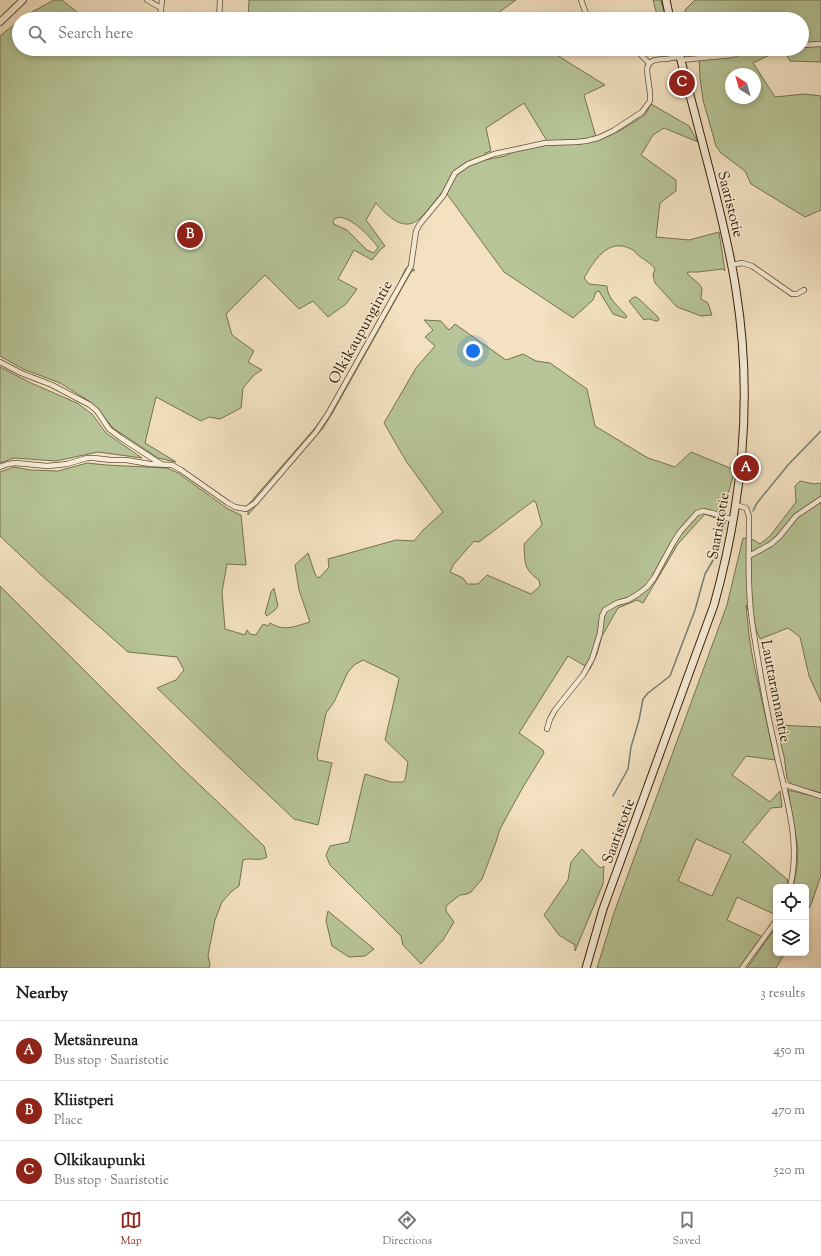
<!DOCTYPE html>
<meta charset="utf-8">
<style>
:root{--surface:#fff;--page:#f6f6f6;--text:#202124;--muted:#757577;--line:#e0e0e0;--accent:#8f2418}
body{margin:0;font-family:"Sorts Mill Goudy",serif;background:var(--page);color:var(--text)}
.controls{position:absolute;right:12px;bottom:12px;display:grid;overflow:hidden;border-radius:6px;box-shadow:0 2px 6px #0003}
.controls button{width:36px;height:36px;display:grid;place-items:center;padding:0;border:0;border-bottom:1px solid var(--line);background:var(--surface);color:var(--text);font:20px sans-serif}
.compass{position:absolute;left:725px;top:68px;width:36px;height:36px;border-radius:50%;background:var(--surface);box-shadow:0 2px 6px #0003;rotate:323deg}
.you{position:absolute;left:473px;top:351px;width:14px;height:14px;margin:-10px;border:3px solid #fff;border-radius:50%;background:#1a73e8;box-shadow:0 0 0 6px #1a73e833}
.badge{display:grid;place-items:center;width:26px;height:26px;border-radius:50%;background:var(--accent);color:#fff;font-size:13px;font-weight:700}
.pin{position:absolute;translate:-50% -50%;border:2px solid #fff;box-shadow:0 1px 4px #0006}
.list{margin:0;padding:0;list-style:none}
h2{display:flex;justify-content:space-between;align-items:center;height:52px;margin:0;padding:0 16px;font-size:17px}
h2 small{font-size:13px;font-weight:400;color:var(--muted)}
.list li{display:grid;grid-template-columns:26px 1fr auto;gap:12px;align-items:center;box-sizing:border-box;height:60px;padding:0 16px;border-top:1px solid var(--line)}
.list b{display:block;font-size:15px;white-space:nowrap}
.list p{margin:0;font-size:13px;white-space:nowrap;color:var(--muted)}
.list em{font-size:13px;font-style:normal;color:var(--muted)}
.icon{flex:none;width:22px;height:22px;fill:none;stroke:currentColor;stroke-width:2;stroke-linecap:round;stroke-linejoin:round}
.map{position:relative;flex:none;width:821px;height:968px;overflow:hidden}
.search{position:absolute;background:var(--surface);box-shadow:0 2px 6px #0003;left:12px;right:12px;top:12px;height:44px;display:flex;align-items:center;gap:10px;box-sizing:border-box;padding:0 14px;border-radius:22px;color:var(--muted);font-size:15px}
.sheet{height:232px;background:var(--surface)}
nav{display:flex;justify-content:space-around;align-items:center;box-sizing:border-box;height:56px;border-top:1px solid var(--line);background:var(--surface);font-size:11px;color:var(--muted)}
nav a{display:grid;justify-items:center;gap:2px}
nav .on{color:var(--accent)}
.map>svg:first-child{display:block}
.green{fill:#b6c497;stroke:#76724e;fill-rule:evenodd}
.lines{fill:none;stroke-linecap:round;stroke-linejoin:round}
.stream{stroke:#757d72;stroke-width:1.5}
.minor-casing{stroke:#645033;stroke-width:6}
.tertiary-casing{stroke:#645033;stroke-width:8}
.secondary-casing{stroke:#352004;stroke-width:9}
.minor{stroke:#f7ecd7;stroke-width:4.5}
.tertiary{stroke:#f7ecd7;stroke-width:6}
.secondary{stroke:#f7ecd7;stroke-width:7}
.labels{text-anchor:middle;stroke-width:3;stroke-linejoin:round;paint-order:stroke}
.street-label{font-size:15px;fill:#352004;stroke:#f7ecd7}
</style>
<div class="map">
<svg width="821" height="968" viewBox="0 0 821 968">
<rect width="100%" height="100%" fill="#f3e1c1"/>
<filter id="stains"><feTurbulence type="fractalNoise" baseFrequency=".005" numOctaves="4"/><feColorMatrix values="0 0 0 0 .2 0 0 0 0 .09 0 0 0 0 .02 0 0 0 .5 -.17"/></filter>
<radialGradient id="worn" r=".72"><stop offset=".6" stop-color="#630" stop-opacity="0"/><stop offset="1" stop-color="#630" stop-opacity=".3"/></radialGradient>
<g class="green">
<polygon points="54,0 62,0 82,16 96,19 22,19 32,12"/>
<polygon points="249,0 516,0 495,15 502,19 248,19"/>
<polygon points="653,0 661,0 666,19 658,19"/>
<polygon points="695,0 821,0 821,62 790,61 783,49 802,49 802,19 686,19 685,10"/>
<path d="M19,21V49H195L223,53L226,56L238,49H547L605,85L584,95L596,137L579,140L547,141L524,103L486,128L491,151L485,153V160L506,156L510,153L541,145L579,144L606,137L621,130L645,115L651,104L689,126L698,142L664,128L653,135L641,155L676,180V191L660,203L656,237L689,240L719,232L725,271L723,269L698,272H689L687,273C691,279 700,282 702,289C702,291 701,296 701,299L708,303L712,315L701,316L677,307L655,283L653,275L655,269C650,262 644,260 638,255C636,253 634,250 631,249C608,237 594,261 584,278L589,284L607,286C607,298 618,306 625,314L627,317L625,318L613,314L599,291L596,292L593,300L573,318L504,272L444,190C419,219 411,243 376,203L366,220L385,246L381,249L372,260L354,250L338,279L357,289L346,304L328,317L313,301L299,309L265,275L226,314L232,335L254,351L248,362L262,370L254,375L243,388L241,408L220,419L209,417L201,421L156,397L145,443L176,462L158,458L113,428L96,407L86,399L60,383L23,369L0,356V36ZM340,217C355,220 368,235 378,247L374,253L367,250L347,230L334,224L333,222L334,219Z"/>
<path d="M696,49H782L753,63L775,97L804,94L821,96V210L805,217L751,184L745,171L721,153L716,146L703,100L700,78L699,54ZM731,74H755V98H731Z"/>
<polygon points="406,268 415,270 411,272 333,412 323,428 248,515 248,505 315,428 328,410 391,299"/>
<path d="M634,297H636L639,299L657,316L659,319L658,321C653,322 651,317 644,320L629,301Z"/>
<path d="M424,320L441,321L449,330L455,324L506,360L523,354L536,361L550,363L587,389L595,426L648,458L675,467L691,452L735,470L726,501L723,521L705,514L678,544L643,603L637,600L618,608L602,636L597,654L590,669L568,656L519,733L543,750L544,753L523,787L500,829L496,842L482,879L471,892L467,894L460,895L446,906V911L454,922L443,940L421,964L403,945L401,936L330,865L326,855L330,846L349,842L365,774L391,782H403L405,780L408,762L385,740L399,679L398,677L363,660L354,665L348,672L334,702L326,713L317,756L318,760L332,763L318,825L294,819L240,768L157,688L176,680L184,670L177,657L128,652L40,574L0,536V472L14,467L30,470L58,471L87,463L106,465L167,468L178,473L228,509L241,515L246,565L227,564L222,592L225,629L245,635L247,630L250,634L256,635L263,624L268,626L270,623C285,632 295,626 310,622L299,590L295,565L308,553L315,574L318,578L321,576L329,567L328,559L396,540L414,541L423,530L443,512L406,461L384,423L416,368L435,346L425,337L433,330ZM533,501H535L536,503L542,525L524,544C525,562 523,569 539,580L540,586L531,594L487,575L478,584H467L463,578L450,572L454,564L474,541L479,542Z"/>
<polygon points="0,367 31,383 77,403 92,414 106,433 142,458 98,452 56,461 14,458 0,463"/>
<path d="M800,481L814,484L821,483V702L809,676L800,637L788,628L760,639L746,605L749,635L753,660L775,760L746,756L732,775L770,802L780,791L782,807L771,808L743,842L788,880L786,887H776V915L737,897L727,920L763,937L740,968H597L615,910L727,605L743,538L754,540L760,544L770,536L796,502L795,486ZM696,839L731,855L712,896L678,881Z"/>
<path d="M0,586L183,769L264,846L267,857C258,862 252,857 243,860L239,886L231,892L222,902L215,920L208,955L210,965L209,968H0Z"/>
<polygon points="274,588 278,606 275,610 267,616 265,614 271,592"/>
<polygon points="776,725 821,727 821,793 793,786 787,779 784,756"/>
<polygon points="788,790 821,798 821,875 812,902 806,914 806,887 793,887 797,867 798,849"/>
<polygon points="582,849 598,866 601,868 604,866 603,884 575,951 575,945 559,935 544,915 568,880 571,862"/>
<polygon points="328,911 374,949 365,956 349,957 332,946 326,921"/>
<polygon points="776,927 776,953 785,953 776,968 747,968"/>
</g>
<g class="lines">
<g class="stream">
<polyline points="753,511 757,503 788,465 821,431"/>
<polyline points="613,796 628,769 631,747 639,720 643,699 648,693 670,676 695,610 705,574 719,550 725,522"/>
</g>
<g class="minor-casing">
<g id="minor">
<polyline points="147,0 161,8"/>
<polyline points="581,0 588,19"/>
<polyline points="160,19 162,0"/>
<polyline points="219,19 220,0"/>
<polyline points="802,45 821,44"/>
<polyline points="635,49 649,63"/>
<polyline points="681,60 732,55 751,49"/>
<polyline points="732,265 742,263 752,266 792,294 797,294 804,290"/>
<polyline points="0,362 21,373 52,385 90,405 97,411 109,429 121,438 161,464"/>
<path d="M0,467L8,464L16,463L47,466L58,465L67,464L87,458H94L111,460H126L150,464L172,465L181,470L228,503L235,507L246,509L255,503L316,432L328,414L411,266L416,231L419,225L443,196L455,173L468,164L494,154L545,143L576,142L586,141L598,138L613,131L642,112L650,101V93L647,71C647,59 658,59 667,59C671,58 676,57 680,57"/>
<path d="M736,505L746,508L749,516C749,553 747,591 753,628C759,668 766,708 775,747C784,793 802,840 790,887"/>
<polyline points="749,556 771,544 779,537 796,516 821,499"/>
<polyline points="547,729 550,719 555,710 583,675 592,659 600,633 602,616 605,610 617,603 628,600 638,594 647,587 654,578 673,543 680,532 697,513 703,511 712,513 733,520"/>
<polyline points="783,784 821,796"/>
<polyline points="742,968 776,921"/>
</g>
</g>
<g class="tertiary-casing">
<polyline id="tertiary" points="0,22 23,0"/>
</g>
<g class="secondary-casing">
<g id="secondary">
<polyline points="666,0 670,19"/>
<path d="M586,968L603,909L714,605C742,504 753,395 736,290C730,250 720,211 710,172C699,131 689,90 678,49"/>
</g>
</g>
<use href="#minor" class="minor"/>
<use href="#tertiary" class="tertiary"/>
<use href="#secondary" class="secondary"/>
</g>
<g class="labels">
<g class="street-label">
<text transform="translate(731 204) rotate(76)" y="5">Saaristotie</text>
<text transform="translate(360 332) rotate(-61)" y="5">Olkikaupungintie</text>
<text transform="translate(718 526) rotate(-80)" y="5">Saaristotie</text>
<text transform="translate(776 691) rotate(79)" y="5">Lauttarannantie</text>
<text transform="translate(618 831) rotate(-70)" y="5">Saaristotie</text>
</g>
</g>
<rect width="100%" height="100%" filter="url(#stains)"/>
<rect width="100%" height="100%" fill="url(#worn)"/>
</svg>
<div class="controls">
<button><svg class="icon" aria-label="locate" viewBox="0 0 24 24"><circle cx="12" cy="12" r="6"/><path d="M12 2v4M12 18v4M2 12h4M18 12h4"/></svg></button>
<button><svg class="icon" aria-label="layers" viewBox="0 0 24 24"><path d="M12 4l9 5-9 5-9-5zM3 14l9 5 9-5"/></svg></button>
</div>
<svg class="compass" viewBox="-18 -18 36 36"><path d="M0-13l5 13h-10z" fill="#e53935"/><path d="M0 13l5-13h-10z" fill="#757577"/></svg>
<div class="you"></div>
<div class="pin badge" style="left:746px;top:468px">A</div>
<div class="pin badge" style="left:190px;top:235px">B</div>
<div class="pin badge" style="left:682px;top:83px">C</div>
<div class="search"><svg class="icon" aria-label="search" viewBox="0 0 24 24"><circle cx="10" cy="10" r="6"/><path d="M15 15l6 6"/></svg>Search here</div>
</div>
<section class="sheet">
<h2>Nearby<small>3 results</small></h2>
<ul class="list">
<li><span class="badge">A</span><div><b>Metsänreuna</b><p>Bus stop · Saaristotie</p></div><em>450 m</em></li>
<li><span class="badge">B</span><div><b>Kliistperi</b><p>Place</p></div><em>470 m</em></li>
<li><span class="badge">C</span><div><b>Olkikaupunki</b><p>Bus stop · Saaristotie</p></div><em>520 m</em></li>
</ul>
</section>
<nav>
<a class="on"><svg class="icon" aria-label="map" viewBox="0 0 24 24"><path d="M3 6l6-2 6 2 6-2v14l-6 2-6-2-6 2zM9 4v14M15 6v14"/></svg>Map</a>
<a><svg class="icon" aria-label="directions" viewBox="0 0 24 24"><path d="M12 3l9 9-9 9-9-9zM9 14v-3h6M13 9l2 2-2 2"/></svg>Directions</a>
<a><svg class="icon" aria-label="saved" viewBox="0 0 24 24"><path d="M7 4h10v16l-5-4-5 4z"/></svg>Saved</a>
</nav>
